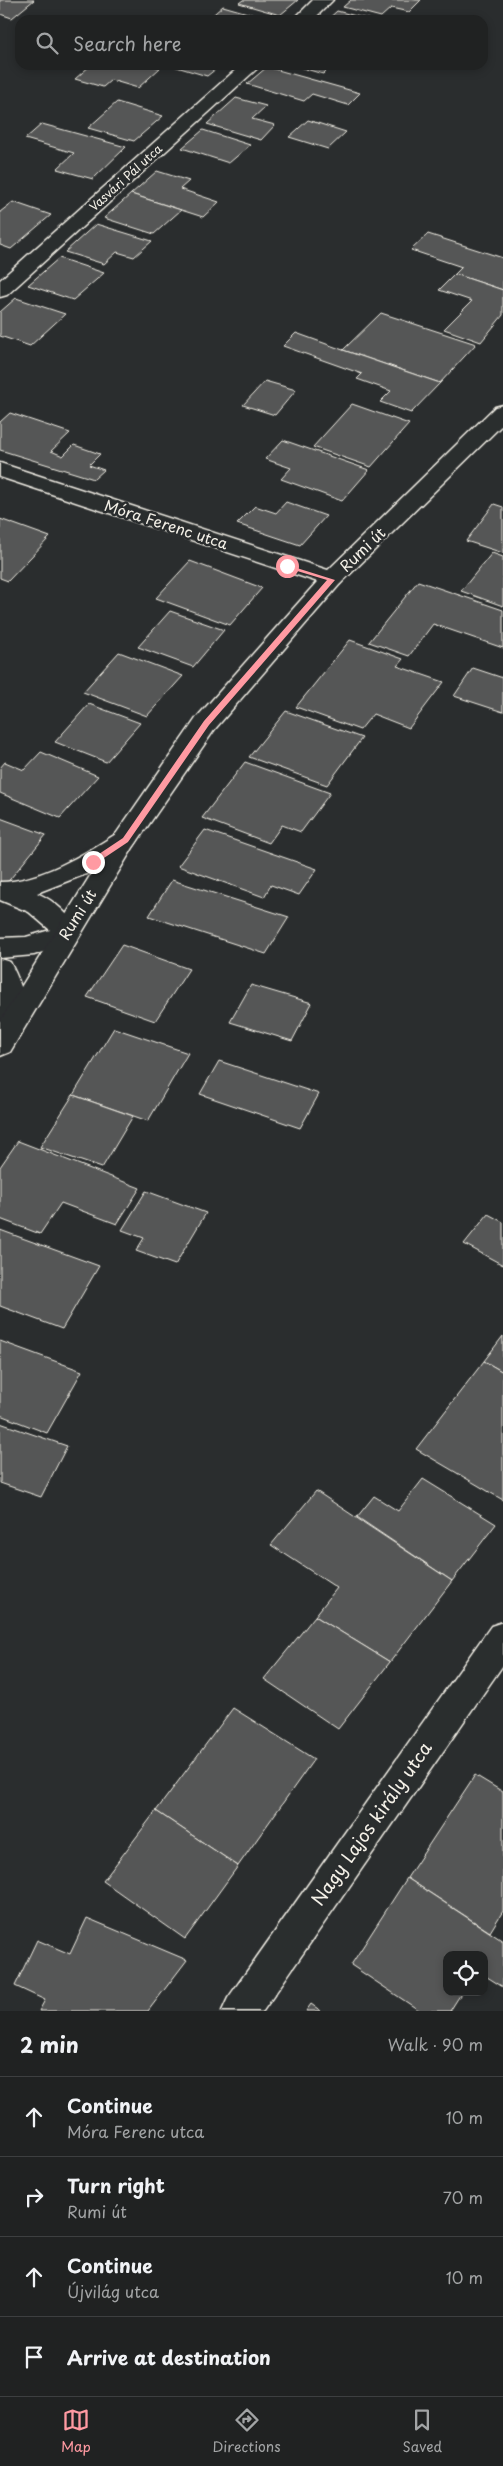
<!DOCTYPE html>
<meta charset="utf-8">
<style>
:root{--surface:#202222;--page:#2d2f2f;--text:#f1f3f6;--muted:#a2a4a5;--line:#3d3f40;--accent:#ff9aa2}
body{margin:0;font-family:"Playpen Sans",sans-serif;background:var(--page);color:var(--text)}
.controls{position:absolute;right:15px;bottom:15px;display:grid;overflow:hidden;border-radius:10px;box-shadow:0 2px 8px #0003}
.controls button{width:45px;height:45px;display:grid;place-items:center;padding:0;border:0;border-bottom:1px solid var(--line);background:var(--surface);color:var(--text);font:25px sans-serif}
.stop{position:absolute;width:15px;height:15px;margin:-11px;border:4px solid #ff9aa2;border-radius:50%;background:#fff}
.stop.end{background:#ff9aa2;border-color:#fff;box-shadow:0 1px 5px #0008}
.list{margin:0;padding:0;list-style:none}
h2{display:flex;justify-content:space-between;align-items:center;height:65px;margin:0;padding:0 20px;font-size:21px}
h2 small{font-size:16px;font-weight:400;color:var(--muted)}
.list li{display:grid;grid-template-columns:32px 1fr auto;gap:15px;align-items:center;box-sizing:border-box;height:80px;padding:0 20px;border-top:1px solid var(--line)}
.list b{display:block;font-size:19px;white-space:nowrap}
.list p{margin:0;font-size:16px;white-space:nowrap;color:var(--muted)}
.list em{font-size:16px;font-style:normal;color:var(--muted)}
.icon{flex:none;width:28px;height:28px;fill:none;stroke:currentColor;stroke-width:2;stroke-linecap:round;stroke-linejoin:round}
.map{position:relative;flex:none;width:503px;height:2011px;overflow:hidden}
.search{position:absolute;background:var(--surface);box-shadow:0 2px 8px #0003;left:15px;right:15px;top:15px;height:55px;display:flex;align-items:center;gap:12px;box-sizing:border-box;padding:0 18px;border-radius:15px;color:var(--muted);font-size:19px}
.sheet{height:385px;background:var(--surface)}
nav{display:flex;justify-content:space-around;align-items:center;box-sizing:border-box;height:70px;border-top:1px solid var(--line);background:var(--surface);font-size:14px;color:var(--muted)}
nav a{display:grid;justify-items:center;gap:2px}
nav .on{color:var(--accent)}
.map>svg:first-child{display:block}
.building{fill:#555756;stroke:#f4f1e8}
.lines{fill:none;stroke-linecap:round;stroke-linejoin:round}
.minor-casing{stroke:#f4f1e8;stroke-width:3}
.tertiary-casing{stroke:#f4f1e8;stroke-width:3}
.minor{fill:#2a2d2e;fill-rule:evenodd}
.tertiary{fill:#2a2d2e;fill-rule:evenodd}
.route{fill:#ff9aa2}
.labels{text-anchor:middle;stroke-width:5;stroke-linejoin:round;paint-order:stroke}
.far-street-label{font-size:12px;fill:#f4f1e8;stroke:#2a2d2e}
.street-label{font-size:15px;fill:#f4f1e8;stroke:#2a2d2e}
.near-street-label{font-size:18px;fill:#f4f1e8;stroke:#2a2d2e}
</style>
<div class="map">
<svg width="503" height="2011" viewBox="0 0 503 2011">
<rect width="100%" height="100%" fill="#2a2d2e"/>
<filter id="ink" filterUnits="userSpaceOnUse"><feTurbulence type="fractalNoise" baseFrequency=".02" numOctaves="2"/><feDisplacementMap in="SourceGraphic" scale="10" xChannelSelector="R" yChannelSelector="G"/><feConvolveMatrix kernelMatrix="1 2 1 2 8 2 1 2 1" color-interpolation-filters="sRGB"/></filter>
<g filter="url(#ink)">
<g class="building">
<polygon points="0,0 34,0 12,18 0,14"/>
<polygon points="243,0 298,0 280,15 239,3"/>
<polygon points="351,0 421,0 409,12 391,8 381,17 343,7"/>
<polygon points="223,6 272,20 207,20"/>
<polygon points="337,11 371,20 327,20"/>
<polygon points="91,65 149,65 160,68 138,88 111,80 103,87 75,79"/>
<polygon points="170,65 221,65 207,76"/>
<polygon points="292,65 332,65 323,74"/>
<polygon points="267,67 360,93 348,105 312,94 304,101 247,84"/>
<polygon points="236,98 266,106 252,119 275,125 261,140 207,124"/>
<polygon points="117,102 163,116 134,141 88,128"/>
<polygon points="308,120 346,132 328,149 289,137"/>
<polygon points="42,124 126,147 93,179 57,169 74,153 25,139"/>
<polygon points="203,130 250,145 229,163 182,148"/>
<polygon points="157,171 189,181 180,189 219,202 203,217 131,194"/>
<polygon points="131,194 181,210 154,234 104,218"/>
<polygon points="13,202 51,215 11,249 0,245 0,212"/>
<polygon points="96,224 152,241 134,257 117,252 104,264 65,252"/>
<polygon points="428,234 503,258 503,290 455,274 462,267 411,250"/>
<polygon points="59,258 104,273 73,300 28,285"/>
<polygon points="455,274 503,290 503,315 481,342 444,329 472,301 439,290"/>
<polygon points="16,298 65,314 30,346 0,336 0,312"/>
<polygon points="381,313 476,344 440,383 343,350"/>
<polygon points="296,333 343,350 440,383 411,413 380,402 391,391 357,379 362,374 283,346"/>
<polygon points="265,381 296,390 275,415 243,405"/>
<polygon points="352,404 409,424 371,467 313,447"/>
<polygon points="10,413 70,433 51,451 63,456 74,445 100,454 89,465 104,470 94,479 0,450 0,422"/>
<polygon points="283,440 369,470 342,501 281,479 291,468 265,459"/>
<polygon points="286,502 326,516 300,545 237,524 255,506 276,513"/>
<polygon points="494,504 503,507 503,553 466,541"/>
<polygon points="0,519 50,537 8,581 0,578"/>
<polygon points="492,553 503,557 503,606 461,591"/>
<polygon points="190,561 262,588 230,625 156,598"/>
<polygon points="418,581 503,610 503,648 433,624 409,656 369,642"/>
<polygon points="170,611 224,630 193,667 138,647"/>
<polygon points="350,640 403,659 397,666 444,682 409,728 373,714 360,730 296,707"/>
<polygon points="119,652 183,676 147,716 83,692"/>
<polygon points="473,668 503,678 503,712 454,696"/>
<polygon points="89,704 140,723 106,762 55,742"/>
<polygon points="286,711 362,738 327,785 249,757"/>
<polygon points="41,752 98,776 60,818 0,793 0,768 5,762 24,770"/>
<polygon points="245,762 330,793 301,832 282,825 269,843 202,818"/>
<polygon points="0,818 46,835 2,889 0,888"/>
<polygon points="205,830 317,869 299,895 271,885 264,897 178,866"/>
<polygon points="172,880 289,917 266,954 149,916"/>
<polygon points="122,945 189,969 155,1021 87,997"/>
<polygon points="251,985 312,1003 292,1041 230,1022"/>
<polygon points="114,1028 188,1053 148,1121 73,1095"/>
<polygon points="219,1061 319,1094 300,1128 200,1094"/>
<polygon points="73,1095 133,1116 102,1168 40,1147"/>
<polygon points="18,1141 140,1188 117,1224 61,1203 40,1234 0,1219 0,1167"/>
<polygon points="146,1191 206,1213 175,1265 136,1251 144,1238 122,1230"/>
<polygon points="488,1214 503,1222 503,1265 464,1244"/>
<polygon points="0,1230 99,1266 62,1329 0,1306"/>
<polygon points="503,1336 503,1372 484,1361"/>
<polygon points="0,1341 82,1371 47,1433 0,1415"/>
<polygon points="484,1361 503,1372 503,1500 416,1449"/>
<polygon points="0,1423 67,1446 41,1497 0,1483"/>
<polygon points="423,1479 496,1524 452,1581 357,1517 374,1496 398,1511"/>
<polygon points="316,1491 452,1581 390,1662 315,1616 337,1588 271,1545"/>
<polygon points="315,1616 390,1662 338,1729 264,1679"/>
<polygon points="233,1708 314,1759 238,1866 156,1811"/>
<polygon points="475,1775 503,1792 503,1911 490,1932 407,1878"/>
<polygon points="156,1811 238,1866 185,1939 103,1881"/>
<polygon points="407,1878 503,1941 503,1987 484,1975 484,1955 447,1955 447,1992 462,1992 450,2011 420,2011 351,1965"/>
<polygon points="87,1918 187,1960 148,2011 39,2011 45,2000 15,1986 37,1940 70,1954"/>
<polygon points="311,2004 321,2011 306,2011"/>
</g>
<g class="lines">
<g class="minor-casing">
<g id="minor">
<polygon points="313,0 333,0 313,20 293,20"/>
<polygon points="241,65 261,65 7,295 0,297 0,280"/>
<polygon points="0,463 340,574 344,579 340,584 332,586 324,584 0,477"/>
<path d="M125,831L134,834L138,840L134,846L91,872L37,893C55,901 70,915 80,933L76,940L34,955L0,958V938L26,937L50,930L29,912L0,900V882C38,882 85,854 116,834Z"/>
<path d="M0,959L10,962C22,985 33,1012 19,1037L9,1040L0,1038Z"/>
<polygon points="503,1622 503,1665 263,2011 222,2011 228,1998 491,1626"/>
</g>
</g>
<g class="tertiary-casing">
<polygon id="tertiary" points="503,405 503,424 340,584 215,729 134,846 10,1052 0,1056 0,1021 116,834 197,717 324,574 495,407"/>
</g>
<use href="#minor" class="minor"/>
<use href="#tertiary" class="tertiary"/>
</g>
</g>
<polygon class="route" points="284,564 335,580 209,725 128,842 95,864 90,864 90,860 123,838 204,721 327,580 284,567"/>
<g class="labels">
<g class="far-street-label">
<text transform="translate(126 178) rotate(-42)" y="4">Vasvári Pál utca</text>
</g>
<g class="street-label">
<text transform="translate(166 525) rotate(18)" y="5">Móra Ferenc utca</text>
<text transform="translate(363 550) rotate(-44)" y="5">Rumi út</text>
<text transform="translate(78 915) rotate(-58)" y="5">Rumi út</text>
</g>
<g class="near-street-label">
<text transform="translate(372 1824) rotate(-55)" y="6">Nagy Lajos király utca</text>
</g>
</g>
</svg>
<div class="controls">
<button><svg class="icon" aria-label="locate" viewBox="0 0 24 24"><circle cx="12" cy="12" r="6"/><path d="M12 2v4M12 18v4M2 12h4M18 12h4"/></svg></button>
</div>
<div class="stop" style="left:287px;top:566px"></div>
<div class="stop end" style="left:93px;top:862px"></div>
<div class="search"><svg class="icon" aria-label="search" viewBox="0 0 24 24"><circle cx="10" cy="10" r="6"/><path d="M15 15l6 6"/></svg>Search here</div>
</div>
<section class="sheet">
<h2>2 min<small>Walk · 90 m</small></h2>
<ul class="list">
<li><svg class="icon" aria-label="ahead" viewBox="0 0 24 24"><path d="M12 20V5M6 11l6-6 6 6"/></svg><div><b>Continue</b><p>Móra Ferenc utca</p></div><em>10 m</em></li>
<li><svg class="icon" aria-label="right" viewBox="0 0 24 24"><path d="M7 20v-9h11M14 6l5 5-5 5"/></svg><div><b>Turn right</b><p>Rumi út</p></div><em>70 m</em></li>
<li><svg class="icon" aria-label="ahead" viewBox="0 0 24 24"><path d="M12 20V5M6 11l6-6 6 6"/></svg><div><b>Continue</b><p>Újvilág utca</p></div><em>10 m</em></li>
<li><svg class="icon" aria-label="arrive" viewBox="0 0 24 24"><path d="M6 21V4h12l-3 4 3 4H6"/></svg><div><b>Arrive at destination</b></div></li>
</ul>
</section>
<nav>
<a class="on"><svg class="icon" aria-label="map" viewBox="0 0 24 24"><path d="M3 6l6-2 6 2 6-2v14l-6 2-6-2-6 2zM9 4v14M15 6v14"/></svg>Map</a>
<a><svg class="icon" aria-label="directions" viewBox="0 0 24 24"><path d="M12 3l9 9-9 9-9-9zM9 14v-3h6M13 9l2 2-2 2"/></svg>Directions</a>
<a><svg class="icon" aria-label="saved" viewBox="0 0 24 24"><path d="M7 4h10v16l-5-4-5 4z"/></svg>Saved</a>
</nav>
